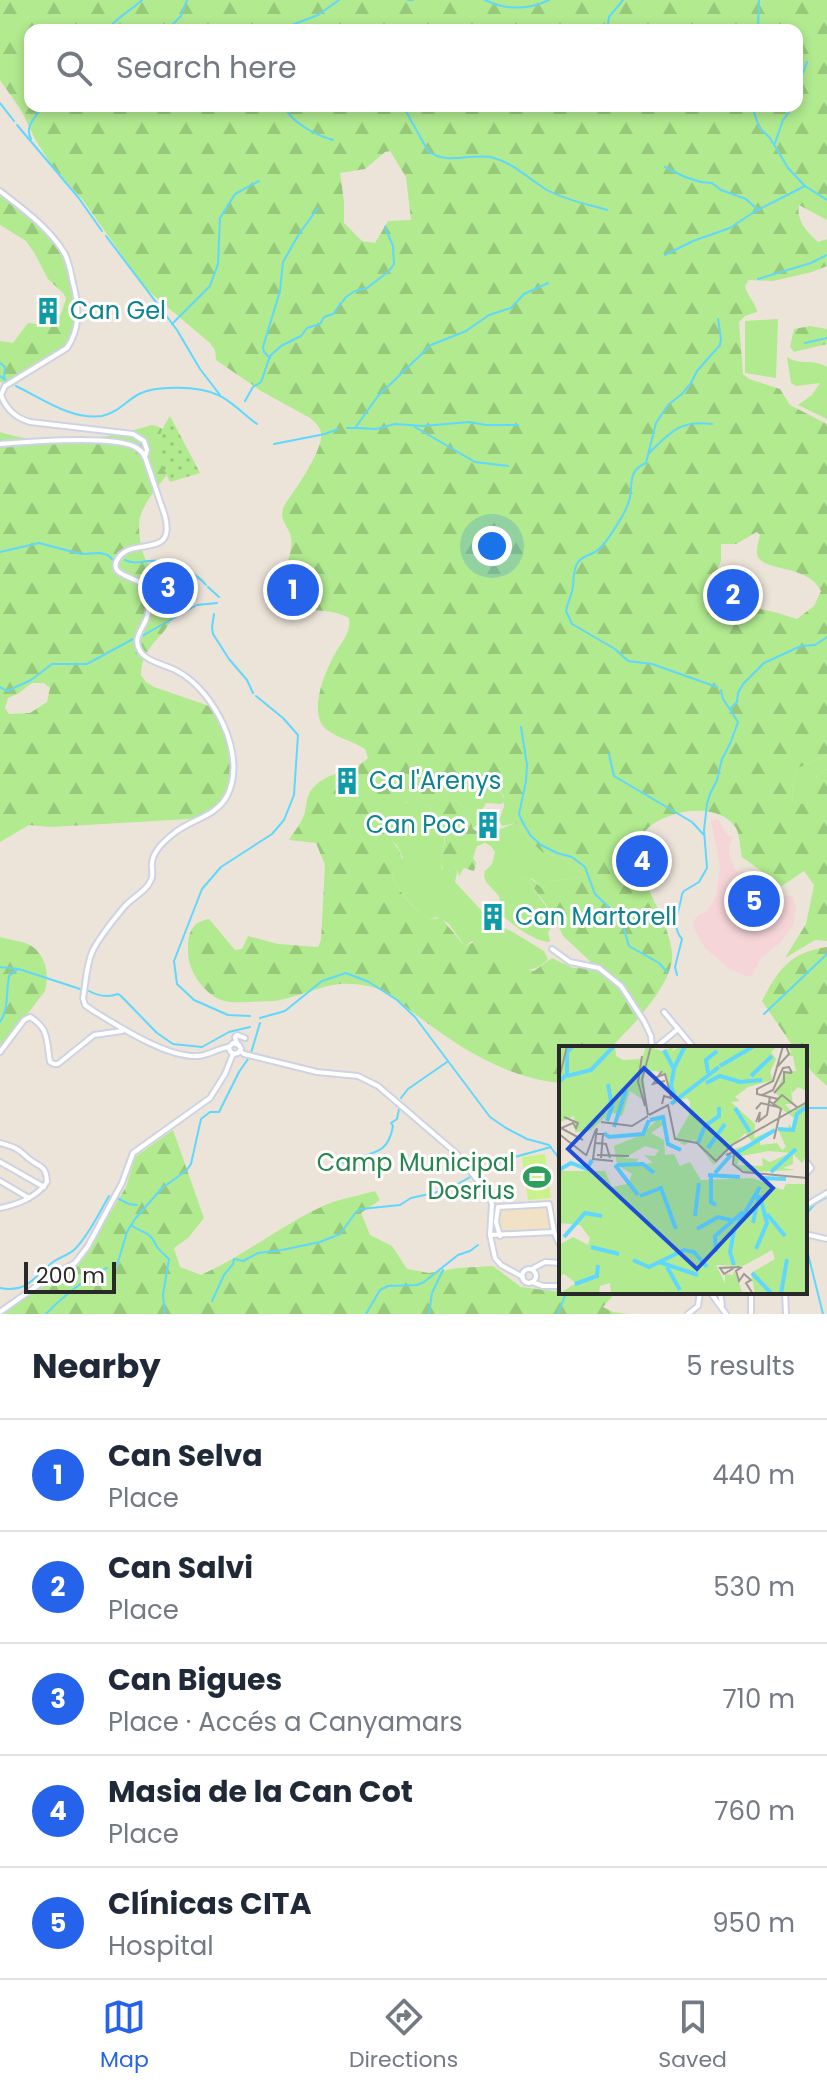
<!DOCTYPE html>
<meta charset="utf-8">
<style>
:root{--surface:#fff;--page:#f2f2f3;--text:#1f2937;--muted:#747a83;--line:#e0e1e3;--accent:#2563eb}
body{margin:0;font-family:Poppins,sans-serif;background:var(--page);color:var(--text)}
.scale{position:absolute;left:24px;bottom:20px;width:92px;box-sizing:border-box;padding-left:8px;border:4px solid #292929;border-top:0;font-size:22px;line-height:28px;white-space:nowrap;color:#292929;-webkit-text-stroke:6px #fff;paint-order:stroke}
.you{position:absolute;left:492px;top:546px;width:28px;height:28px;margin:-20px;border:6px solid #fff;border-radius:50%;background:#1a73e8;box-shadow:0 0 0 12px #1a73e833}
.badge{display:grid;place-items:center;width:52px;height:52px;border-radius:50%;background:var(--accent);color:#fff;font-size:26px;font-weight:700}
.pin{position:absolute;translate:-50% -50%;border:4px solid #fff;box-shadow:0 2px 8px #0006}
.list{margin:0;padding:0;list-style:none}
h2{display:flex;justify-content:space-between;align-items:center;height:104px;margin:0;padding:0 32px;font-size:34px}
h2 small{font-size:26px;font-weight:400;color:var(--muted)}
.list li{display:grid;grid-template-columns:52px 1fr auto;gap:24px;align-items:center;box-sizing:border-box;height:112px;padding:0 32px;border-top:2px solid var(--line)}
.list b{display:block;font-size:30px;white-space:nowrap}
.list p{margin:0;font-size:26px;white-space:nowrap;color:var(--muted)}
.list em{font-size:26px;font-style:normal;color:var(--muted)}
.icon{flex:none;width:44px;height:44px;fill:none;stroke:currentColor;stroke-width:2;stroke-linecap:round;stroke-linejoin:round}
.map{position:relative;flex:none;width:827px;height:1314px;overflow:hidden}
.search{position:absolute;background:var(--surface);box-shadow:0 4px 12px #0003;left:24px;right:24px;top:24px;height:88px;display:flex;align-items:center;gap:20px;box-sizing:border-box;padding:0 28px;border-radius:16px;color:var(--muted);font-size:30px}
.sheet{height:664px;background:var(--surface)}
nav{display:flex;justify-content:space-around;align-items:center;box-sizing:border-box;height:112px;border-top:2px solid var(--line);background:var(--surface);font-size:22px;color:var(--muted)}
nav a{display:grid;justify-items:center;gap:4px}
nav .on{color:var(--accent)}
.map>svg:first-child{display:block}
.education{fill:#f1e2c6}
.medical{fill:#f5d5d8}
.grass{fill:#b1ea8f}
.forest{fill:url(#forest-firs);fill-rule:evenodd}
.park{fill:url(#park-dots)}
.pitch{fill:#c9f38a}
.lines{fill:none;stroke-linecap:round;stroke-linejoin:round}
.stream{stroke:#60d7fc;stroke-width:2}
.minor-casing{stroke:#ced3e4;stroke-width:8}
.minor{stroke:#fff;stroke-width:4}
.labels{text-anchor:middle;stroke-width:6;stroke-linejoin:round;paint-order:stroke}
.culture-label{font-size:24px;fill:#0d838f;stroke:#fff;text-anchor:start}
.leisure-label{font-size:24px;fill:#27864d;stroke:#fff;text-anchor:end}
.inset-river{fill:none;stroke:#60d7fc;stroke-width:4}
.inset-road{fill:none;stroke:#9f9993;stroke-width:2}
.view{fill:#1d4ed8;fill-opacity:0.15;stroke:#1d4ed8;stroke-width:4}
.inset-edge{fill:none;stroke:#292929;stroke-width:4}
</style>
<div class="map">
<svg width="827" height="1314" viewBox="0 0 827 1314">
<defs>
<pattern id="forest-firs" width="22" height="20" patternUnits="userSpaceOnUse" patternTransform="scale(2)"><rect width="22" height="20" fill="#b1ea8f"/><path d="M5 1l3.5 6h-7zM16 11l3.5 6h-7z" fill="#98c97b"/></pattern>
<pattern id="park-dots" width="8" height="8" patternUnits="userSpaceOnUse" patternTransform="scale(2)"><rect width="8" height="8" fill="#b1ea8f"/><path d="M2 2h.1M6 6h.1" fill="none" stroke="#98c97b" stroke-width="1.8" stroke-linecap="round"/></pattern>
</defs>
<rect width="100%" height="100%" fill="#ede4d9"/>
<polygon class="education" points="547,1206 552,1230 502,1235 497,1222 499,1210"/>
<polygon class="medical" points="718,819 728,836 733,837 729,846 729,854 735,870 739,872 742,871 750,875 760,886 774,886 776,895 793,896 796,909 793,926 779,944 762,957 752,975 747,977 728,968 705,948 694,929 693,921 700,914 707,911 716,896 720,867 711,820"/>
<g class="grass">
<polygon points="778,319 776,378 745,373 745,321"/>
<path d="M787,357C801,366 812,358 827,367V419L798,405L812,395L820,383L796,386L791,383Z"/>
<polygon points="827,755 827,769 817,775 810,802 793,807 792,789 796,769"/>
<path d="M465,769C475,780 483,787 498,789L506,801L501,804L486,803L482,810L479,824L473,828C471,819 468,809 460,803C453,799 448,799 443,792L446,790L459,791L466,788L468,784Z"/>
<path d="M411,802C412,802 422,804 424,805C437,810 447,830 444,844C443,854 439,858 442,869L448,872L454,866L458,867L455,882L494,924L511,931L544,951L548,959C525,985 493,958 472,941L465,946L448,923L437,917L429,919C413,908 398,892 392,873L403,858L397,845L369,823L368,819L399,804Z"/>
<path d="M516,823L525,832L528,839L542,852L566,860L584,874L582,877L554,881L542,888L533,879L522,876L527,879L556,921L548,932L550,941L548,942C531,939 516,927 503,916L499,896L486,882L484,876L485,871L492,864L495,852L491,846L485,843L482,836Z"/>
</g>
<g class="forest">
<path d="M0,0H827V220L799,205C796,221 807,232 818,242L827,239V266L812,272L773,281L749,280L745,286C747,296 756,303 757,312L745,316L739,322L743,374L749,379L780,389L790,405L827,424V755L796,769L792,789L793,806L809,802L817,775L827,769V941L815,940L785,958L806,924L814,885L804,871L782,886L742,857C740,849 740,835 736,828C717,797 648,811 637,844C633,857 640,867 644,879C653,900 670,930 672,953C676,981 629,1030 610,1048H561V1083C494,1077 439,1033 388,993C373,986 356,983 340,984C320,986 300,996 280,1000C270,1002 259,1001 249,1002C230,1003 218,1003 204,988C192,975 187,962 188,944C189,929 195,921 209,919L235,950L242,949L248,936L278,944L318,947L321,940L325,865L316,843L289,840C294,832 303,821 305,812C307,800 307,792 317,784C333,770 352,774 368,758L365,749C353,741 337,738 326,729C307,713 326,669 336,652C343,640 351,633 349,618C323,603 293,621 279,584C284,570 294,552 291,537C288,524 278,521 284,506C294,491 324,450 321,433C320,426 315,422 310,418L261,391L216,360L215,350L210,343L146,289L82,199L51,164L36,141L21,110L0,80ZM198,26L206,30H797V106H30V30H183ZM390,151L406,177L411,220L388,221L375,243L362,241L344,223V201L340,173L365,169L385,152ZM757,532L760,535C759,541 756,548 757,554C761,573 807,563 821,591L814,606L797,619C778,614 762,606 741,609L739,607C723,613 722,606 716,593L719,583L718,568L721,561V544H736ZM465,769C475,780 483,787 498,789L504,796V807L499,820L502,826L516,823L525,832L528,839L542,852L566,860L584,874L582,877L554,881L542,888L524,873L522,876L527,879L552,913L563,936L590,961L586,968H573L552,958L534,971C506,966 495,962 476,941L465,946L441,918L429,919C413,908 398,893 392,873L403,862C399,843 385,833 369,823L368,819L407,802L427,806C436,815 446,826 445,840C444,853 437,859 444,871L446,873L456,866L459,876L464,868L474,871L476,863L473,858L477,846L483,844L485,841L478,832L473,829C471,820 469,810 461,804C454,799 449,799 443,792L446,790C454,790 462,792 468,786Z"/>
<polygon points="0,188 45,227 69,253 80,324 72,343 62,353 12,387 0,382 0,341 13,343 28,323 46,325 61,314 66,299 64,294 48,279 35,254 26,241 0,225"/>
<polygon points="810,326 827,329 827,344 794,352 790,347 794,329"/>
<path d="M152,425C173,428 170,450 172,467C162,483 148,496 141,514C136,527 141,556 150,567C162,583 179,580 175,606C171,638 142,640 141,675L146,682L154,687L215,708L225,724L232,769V779L222,804L199,818L189,819L51,827L29,825L0,842V432C51,448 102,440 152,425ZM32,683H44L50,688L47,702L30,713L9,714L5,708L8,698L19,693Z"/>
<path d="M0,937C10,940 25,941 33,947C47,958 49,975 45,991L0,1050Z"/>
<path d="M827,947V1086C812,1072 805,1069 805,1048H794L762,1001C778,970 790,952 827,947Z"/>
<path d="M173,1130L204,1218L188,1238L174,1248L180,1267L201,1275C243,1256 279,1227 321,1207C337,1199 358,1196 375,1191L380,1200L361,1213L370,1235L392,1246L407,1269L429,1273L458,1268L493,1266L521,1287L561,1292H616L603,1307L613,1312L629,1314H4L23,1299L78,1266L126,1187L135,1157Z"/>
</g>
<path class="park" d="M170,416L200,473L170,482C157,453 151,445 170,416Z"/>
<polygon class="pitch" points="545,1154 551,1198 528,1200 522,1157"/>
<g class="lines">
<g class="stream">
<polyline points="408,0 413,0"/>
<path d="M485,0C506,10 528,10 549,0"/>
<path d="M108,30C113,20 133,9 142,0"/>
<polyline points="167,30 181,16 187,0"/>
<polyline points="288,30 292,25 318,15 339,0"/>
<polyline points="607,30 609,17 623,0"/>
<polyline points="758,30 759,0"/>
<polyline points="797,98 800,92 798,86 807,62"/>
<polyline points="0,103 14,121"/>
<path d="M284,106C292,123 315,135 333,140"/>
<path d="M403,106L428,151C447,166 473,152 494,158C515,164 530,180 547,190C565,200 587,204 607,210"/>
<polyline points="752,106 759,127 770,138 788,168 805,186 827,200"/>
<polyline points="17,125 78,197 102,231"/>
<path d="M31,139C24,126 36,117 43,106"/>
<polyline points="775,143 783,120 794,106"/>
<polyline points="665,167 685,177 701,182 712,183 721,190 746,199 757,209"/>
<polyline points="106,236 177,330 200,369 220,395"/>
<polyline points="665,255 693,241 730,228 754,212 805,186"/>
<polyline points="758,279 811,263 827,255"/>
<polyline points="172,324 210,286 218,264 220,218 235,194 259,181"/>
<polyline points="805,343 827,338"/>
<polyline points="270,358 264,352 263,347 280,291 283,262 299,234 318,208"/>
<polyline points="0,363 5,367 4,379"/>
<polyline points="0,376 7,381"/>
<path d="M16,386C43,399 71,420 102,416C117,413 126,401 139,394C157,385 199,386 218,395C229,399 247,417 257,424"/>
<polyline points="245,401 253,387 261,382 270,356 281,346 301,336 307,328 320,324 324,317 333,314 346,297 355,291 367,288 389,271 394,264 393,246 385,227"/>
<polyline points="415,427 475,462 508,466"/>
<polyline points="347,428 355,428 378,396 431,345 466,331 489,315 511,308 524,294 548,283"/>
<polyline points="356,428 376,429 395,424 423,426 469,422 486,425 518,425"/>
<polyline points="274,444 325,434 338,429"/>
<path d="M648,454C671,432 679,420 712,424"/>
<polyline points="0,552 39,543 81,554 100,553 108,555 114,561"/>
<path d="M125,560C137,566 146,559 158,561C174,564 196,572 206,585"/>
<polyline points="208,587 219,597"/>
<polyline points="197,605 217,603"/>
<polyline points="214,614 212,627 213,634 229,659 247,680 253,693"/>
<polyline points="142,636 195,606"/>
<polyline points="0,687 7,691 31,680 52,664 87,664 133,639"/>
<path d="M717,687L652,664L628,661L615,649L572,624L566,611C568,602 572,594 573,586C574,577 573,569 578,562C583,555 593,555 599,549C608,541 626,512 629,501C634,484 626,472 646,463L656,423L668,405L682,394L691,383L697,371L720,345L721,339L718,319"/>
<polyline points="731,708 737,702 738,693 743,684 764,663 801,646 815,645 827,637"/>
<polyline points="521,727 527,765 526,781 519,814 522,821 530,835 541,845 557,853 572,857 585,867 595,894 621,919 629,946 659,963 667,972"/>
<polyline points="609,754 614,776 692,822 704,835"/>
<polyline points="0,967 19,969 80,989"/>
<path d="M677,975L675,967L682,939C670,926 680,910 682,894L684,891L699,882L707,868L704,830L707,804L710,794L717,780L722,759L730,744L738,722L723,699L721,690"/>
<path d="M89,991C98,996 107,998 118,994L121,996L157,1033L173,1044L202,1047L229,1032L250,1027"/>
<polyline points="764,1014 827,954"/>
<polyline points="250,1016 228,1015 194,1000 177,984 174,961 202,889 221,867 272,834 284,820 294,795 298,735 283,718 256,696"/>
<polyline points="260,1018 285,1011 322,981 346,973 369,982 397,1000 415,1017 490,1117 506,1128 527,1139 549,1145 561,1161"/>
<path d="M0,1022C9,1009 6,991 9,976L17,970"/>
<polyline points="251,1053 260,1023"/>
<polyline points="401,1098 408,1089 447,1062"/>
<polyline points="805,1108 827,1108"/>
<path d="M334,1165C343,1163 352,1159 361,1157C381,1151 389,1148 393,1126L391,1123L397,1119L399,1109"/>
<polyline points="478,1173 504,1160 551,1147"/>
<polyline points="561,1197 558,1211 561,1225"/>
<polyline points="117,1198 129,1204 137,1205"/>
<polyline points="805,1215 815,1204 827,1197"/>
<path d="M131,1225C137,1230 145,1231 150,1236C154,1239 155,1245 158,1248C161,1252 165,1255 169,1259L163,1295L165,1314"/>
<polyline points="805,1248 808,1254 823,1314"/>
<polyline points="116,1266 118,1262 127,1232 135,1219 162,1188 186,1171 191,1164 201,1119 210,1112 219,1112 239,1072 248,1059"/>
<path d="M0,1288C29,1293 33,1277 53,1262C60,1257 69,1255 75,1249C89,1235 99,1213 109,1196"/>
<polyline points="212,1301 224,1275 233,1264 234,1259 243,1261 258,1253 282,1250 320,1242 340,1234 356,1212 361,1209 400,1205 411,1198 447,1190 472,1176"/>
<path d="M46,1314C58,1301 91,1273 107,1268"/>
<polyline points="366,1314 380,1290 388,1286 417,1285 424,1282 458,1255 470,1251 478,1245"/>
<polyline points="429,1314 432,1293 443,1270"/>
<polyline points="558,1314 566,1293"/>
</g>
<g class="minor-casing">
<g id="minor">
<path d="M0,191C23,209 48,227 63,251C70,261 71,276 74,287C79,309 80,329 67,348L5,386L1,395C6,409 16,418 30,422L133,434L144,441L147,450L145,457"/>
<path d="M0,444C27,442 116,434 137,448C142,451 142,452 145,457L165,516C176,559 134,537 119,557C103,579 146,575 149,593C150,600 149,610 147,617C143,629 132,638 140,651C147,662 166,665 177,671C214,690 248,756 227,796C215,818 190,819 173,834C164,841 153,851 152,863C151,869 154,875 151,880C147,891 132,898 125,906C114,919 101,935 93,950C86,964 86,983 83,998L85,1005L92,1010C118,1026 167,1058 198,1056C210,1055 218,1048 229,1047L233,1043L239,1045L241,1049L238,1053L233,1054L230,1051L229,1047"/>
<polyline points="552,949 570,962 599,968 621,986 644,1021 651,1036 652,1048"/>
<polyline points="664,1012 694,1048"/>
<polyline points="237,1043 235,1037 237,1035 245,1038"/>
<polyline points="655,1048 678,1029"/>
<polyline points="240,1051 244,1054 317,1072 358,1076 378,1086 456,1153 487,1192 492,1204 490,1235 495,1258 501,1265 523,1277"/>
<path d="M0,1052L24,1020L30,1017C50,1029 46,1041 50,1062L54,1064H58L94,1035L122,1031"/>
<path d="M0,1143C15,1147 17,1148 28,1158C40,1168 46,1164 47,1182C37,1197 17,1205 0,1208"/>
<polyline points="805,1160 811,1168 805,1175"/>
<polyline points="0,1162 44,1187"/>
<polyline points="0,1181 29,1198"/>
<polyline points="805,1206 827,1193"/>
<polyline points="805,1234 827,1239"/>
<polyline points="490,1235 554,1232 561,1247"/>
<polyline points="500,1236 496,1222 498,1207 549,1204 554,1232"/>
<polyline points="532,1269 545,1262 561,1263"/>
<circle cx="529" cy="1276" r="7"/>
<polyline points="532,1282 543,1286 561,1286"/>
<polyline points="710,1292 726,1314"/>
<polyline points="720,1292 722,1305"/>
<polyline points="785,1292 786,1314"/>
<polyline points="0,1312 51,1276 75,1263 88,1246 122,1183 133,1153 210,1098 225,1074 233,1054"/>
<polyline points="688,1314 698,1306 700,1292"/>
<polyline points="751,1314 751,1292"/>
</g>
</g>
<use href="#minor" class="minor"/>
</g>
<defs>
<g id="building-bare" transform="scale(2.16)"><path d="M-4-6H4V6H1V3H-1V6H-4ZM-2.5-4.3h1.7v1.8h-1.7ZM.8-4.3h1.7v1.8H.8ZM-2.5-1h1.7V.8h-1.7ZM.8-1h1.7V.8H.8Z" fill="#0f9aa8" stroke="#fff" stroke-width="2.5" paint-order="stroke"/></g>
<g id="stadium-bare" transform="scale(2.16)"><path d="M0-5a6.5 5 0 1 0 0 10a6.5 5 0 1 0 0-10ZM-3.5-1.8h7v3.6h-7Z" fill="#2e9e5b" stroke="#fff" stroke-width="2.5" paint-order="stroke"/></g>
</defs>
<g fill-rule="evenodd">
<use href="#building-bare" x="48" y="311"/>
<use href="#building-bare" x="347" y="781"/>
<use href="#building-bare" x="488" y="825"/>
<use href="#building-bare" x="493" y="917"/>
<use href="#stadium-bare" x="537" y="1177"/>
</g>
<g class="labels">
<g class="culture-label">
<text x="70" y="319">Can Gel</text>
<text x="369" y="789">Ca l'Arenys</text>
<text x="466" y="833" text-anchor="end">Can Poc</text>
<text x="515" y="925">Can Martorell</text>
</g>
<g class="leisure-label">
<text x="515" y="1171">Camp Municipal<tspan x="515" dy="28">Dosrius</tspan></text>
</g>
</g>
<g transform="translate(559 1046)">
<rect width="248" height="248" fill="#ede4d9"/>
<path d="M0,0H56L57,10L64,14L83,13L87,0L103,5L116,0L112,6L121,0H219L212,6L217,13L211,26L214,34L189,41L176,51L181,55L172,56L196,78L195,92L211,85L201,93V99L218,97L223,104L227,101L219,83L229,84L230,78L233,82L235,72L216,58L220,50L216,47L226,26L237,25L234,10H228L232,6L229,0H248V45L239,41L233,47L231,38L234,58H226L233,66L248,56V109L243,117L234,108V118L224,122L237,124L188,126L175,120V103L194,97L186,87L155,119L135,94L125,99L116,93L130,69L131,56L128,52L115,58L106,29L97,25L84,26L87,56L71,45L63,70L52,66L31,85L16,86L15,70L0,77ZM210,105L231,107L211,116L203,112L204,120L178,119L182,110ZM100,72L105,78L92,87L105,94L106,109L115,108L121,120L131,116L142,134L194,132L224,144L227,138H248V248H196L192,227L216,213L213,204L184,220L157,219L166,237V228L174,229L175,224L184,248H108L100,243L106,248H52L51,237L41,240L40,248H0L17,237L5,228L0,231V199L14,191L29,199L31,192L21,179L0,177V125H46L53,141L69,138L73,128L58,119L55,100L82,89ZM86,100L100,104L96,110L85,109L94,117L75,119L80,113L66,112Z" fill="#b1ea8f" fill-rule="evenodd"/>
<path class="inset-river" d="M105,4L115,23L112,40L117,53M161,20L195,0M115,22L126,0M149,27L147,14L158,5M8,30L32,24L55,0M192,30L213,10M0,36L8,28V6L14,0M147,37L161,30L181,36L203,34M112,58L160,21M176,62L191,86M91,74L104,71L109,98L122,104M48,75L53,61L49,38M55,81L67,44M219,83L234,84L238,68L248,60M45,87L50,91L84,88L90,74M139,97L146,80L160,70V61M149,102L166,78M176,108L216,84M56,119L79,149M58,119L84,118L95,127M0,124L12,117L28,123L33,114M212,126L237,103M156,127L172,109M149,129L181,131M152,130V156L157,159M201,132L227,133M81,150L102,142L117,183M208,168L226,190M136,170L140,137M194,177L200,149M138,183L159,171L172,174M5,191L26,167L43,170M32,201L60,208M197,203L208,177L201,150M157,206L156,190L184,166M74,214L90,221L125,204L135,206L148,221M100,216L139,229M175,219L171,206L175,185L201,141M108,221L121,244M193,227L213,248M16,238L38,230L39,219M222,248L228,213"/>
<path class="inset-road" d="M83,10L79,36L86,60M218,21L230,8L227,0M103,25L94,38L106,35M95,32L106,28L110,43L112,52L105,50L103,58M0,33L8,0M215,47L225,36V26L233,27M203,49L214,44L224,22L230,21L233,27M219,53L198,48V43L214,35L224,0M210,55L222,63L215,93M214,58L223,49L238,61M197,63L202,57L219,61M89,69L83,34L92,0M90,69L109,59L116,93L138,97L157,115L173,99L248,56M5,71L19,77L17,82L14,77L2,82L24,94M42,76L73,80L89,70M197,76L201,66L200,75L208,69L211,50M38,82L34,113L54,115M0,88L27,109M38,88H44L42,112M36,97L47,98L51,112M38,109L70,110M167,109L175,106L174,118L184,126L248,132M27,110L37,83M183,221L177,225L180,235L185,228L192,234L187,237L194,248M175,222L165,228L161,222L181,221"/>
<path class="view" d="M85,22L214,142L138,223L9,103Z"/>
<rect width="248" height="248" class="inset-edge"/>
</g>
</svg>
<div class="scale">200 m</div>
<div class="you"></div>
<div class="pin badge" style="left:293px;top:590px">1</div>
<div class="pin badge" style="left:733px;top:595px">2</div>
<div class="pin badge" style="left:168px;top:588px">3</div>
<div class="pin badge" style="left:642px;top:861px">4</div>
<div class="pin badge" style="left:754px;top:901px">5</div>
<div class="search"><svg class="icon" aria-label="search" viewBox="0 0 24 24"><circle cx="10" cy="10" r="6"/><path d="M15 15l6 6"/></svg>Search here</div>
</div>
<section class="sheet">
<h2>Nearby<small>5 results</small></h2>
<ul class="list">
<li><span class="badge">1</span><div><b>Can Selva</b><p>Place</p></div><em>440 m</em></li>
<li><span class="badge">2</span><div><b>Can Salvi</b><p>Place</p></div><em>530 m</em></li>
<li><span class="badge">3</span><div><b>Can Bigues</b><p>Place · Accés a Canyamars</p></div><em>710 m</em></li>
<li><span class="badge">4</span><div><b>Masia de la Can Cot</b><p>Place</p></div><em>760 m</em></li>
<li><span class="badge">5</span><div><b>Clínicas CITA</b><p>Hospital</p></div><em>950 m</em></li>
</ul>
</section>
<nav>
<a class="on"><svg class="icon" aria-label="map" viewBox="0 0 24 24"><path d="M3 6l6-2 6 2 6-2v14l-6 2-6-2-6 2zM9 4v14M15 6v14"/></svg>Map</a>
<a><svg class="icon" aria-label="directions" viewBox="0 0 24 24"><path d="M12 3l9 9-9 9-9-9zM9 14v-3h6M13 9l2 2-2 2"/></svg>Directions</a>
<a><svg class="icon" aria-label="saved" viewBox="0 0 24 24"><path d="M7 4h10v16l-5-4-5 4z"/></svg>Saved</a>
</nav>
